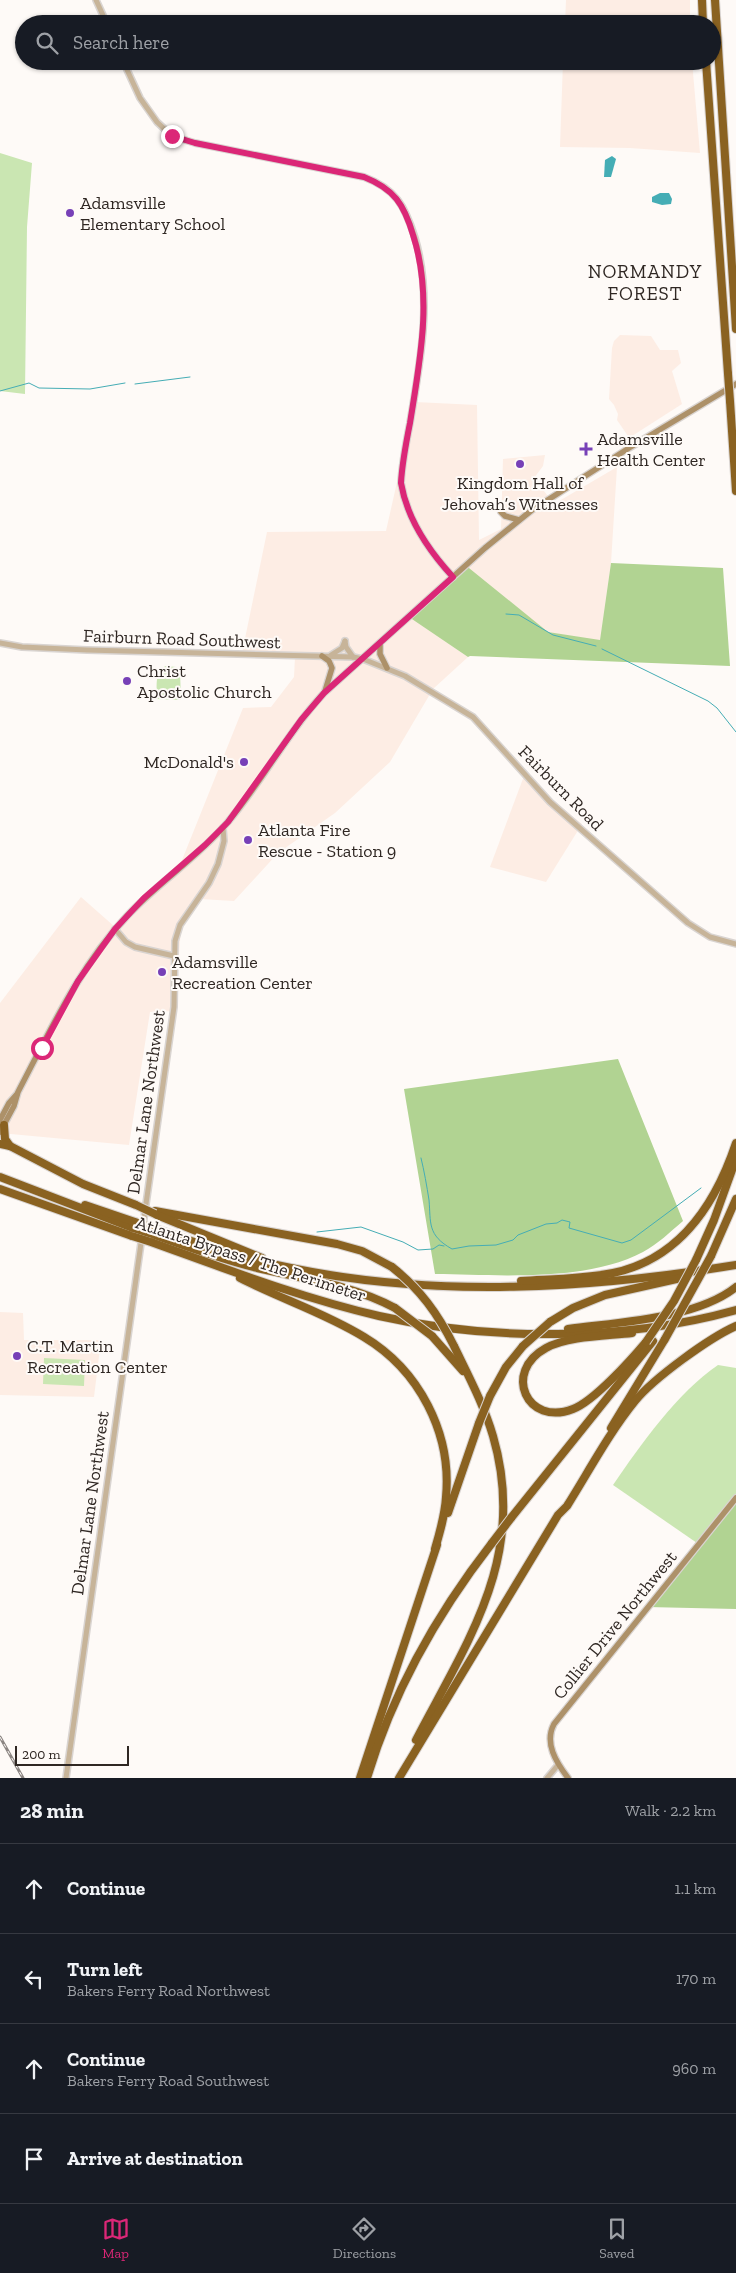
<!DOCTYPE html>
<meta charset="utf-8">
<style>
:root{--surface:#171b24;--page:#242831;--text:#f1f3f6;--muted:#9ea1a6;--line:#363941;--accent:#db2777}
body{margin:0;font-family:"Zilla Slab",serif;background:var(--page);color:var(--text)}
.scale{position:absolute;left:15px;bottom:12px;width:114px;box-sizing:border-box;padding-left:5px;border:2px solid #2f2723;border-top:0;font-size:14px;line-height:18px;white-space:nowrap;color:#2f2723;-webkit-text-stroke:4px #fefaf7;paint-order:stroke}
.stop{position:absolute;width:15px;height:15px;margin:-11px;border:4px solid #db2777;border-radius:50%;background:#fff}
.stop.end{background:#db2777;border-color:#fff;box-shadow:0 1px 5px #0008}
.list{margin:0;padding:0;list-style:none}
h2{display:flex;justify-content:space-between;align-items:center;height:65px;margin:0;padding:0 20px;font-size:21px}
h2 small{font-size:16px;font-weight:400;color:var(--muted)}
.list li{display:grid;grid-template-columns:32px 1fr auto;gap:15px;align-items:center;box-sizing:border-box;height:90px;padding:0 20px;border-top:1px solid var(--line)}
.list b{display:block;font-size:19px;white-space:nowrap}
.list p{margin:0;font-size:16px;white-space:nowrap;color:var(--muted)}
.list em{font-size:16px;font-style:normal;color:var(--muted)}
.icon{flex:none;width:28px;height:28px;fill:none;stroke:currentColor;stroke-width:2;stroke-linecap:round;stroke-linejoin:round}
.map{position:relative;flex:none;width:736px;height:1778px;overflow:hidden}
.search{position:absolute;background:var(--surface);box-shadow:0 1px 4px #0004;left:15px;right:15px;top:15px;height:55px;display:flex;align-items:center;gap:12px;box-sizing:border-box;padding:0 18px;border-radius:28px;color:var(--muted);font-size:19px}
.sheet{height:425px;background:var(--surface)}
nav{display:flex;justify-content:space-around;align-items:center;box-sizing:border-box;height:70px;border-top:1px solid var(--line);background:var(--surface);font-size:14px;color:var(--muted)}
nav a{display:grid;justify-items:center;gap:2px}
nav .on{color:var(--accent)}
.map>svg:first-child{display:block}
.built{fill:#fdede4}
.green{fill:#cae6b2}
.forest{fill:#b1d392}
.water{fill:#45adb5}
.lines{fill:none;stroke-linecap:round;stroke-linejoin:round}
.stream{stroke:#45adb5;stroke-width:1}
.tertiary-casing{stroke:#d9d4d1;stroke-width:8}
.secondary-casing{stroke:#d9d4d1;stroke-width:8}
.motorway-casing{stroke:#d9d4d1;stroke-width:10}
.tertiary{stroke:#c7b499;stroke-width:5}
.secondary{stroke:#ad9169;stroke-width:5.5}
.motorway{stroke:#8a6221;stroke-width:8}
.rail-casing{stroke:#8b8582;stroke-width:3}
.rail{stroke:#fefaf7;stroke-width:1;stroke-dasharray:4;stroke-linecap:butt}
.motorway-bridge-casing{stroke:#d9d4d1;stroke-width:10;stroke-linecap:butt}
.motorway-bridge{stroke:#8a6221;stroke-width:8}
.route{stroke:#db2777;stroke-width:6}
.poi-dot{fill:#7740b7;stroke:#fefaf7;stroke-width:2}
.labels{text-anchor:middle;stroke-width:4;stroke-linejoin:round;paint-order:stroke}
.poi-label{font-size:18px;fill:#2f2723;stroke:#fefaf7;text-anchor:start}
.street-label{font-size:18px;fill:#2f2723;stroke:#fefaf7}
.neighbourhood-label{font-size:19px;letter-spacing:1px;fill:#2f2723;stroke:#fefaf7}
</style>
<div class="map">
<svg width="736" height="1778" viewBox="0 0 736 1778">
<rect width="100%" height="100%" fill="#fefaf7"/>
<g class="built">
<polygon points="566,0 690,0 690,24 565,24"/>
<polygon points="563,61 692,61 700,153 630,148 560,147"/>
<polygon points="620,335 651,336 660,350 678,350 681,363 672,371 682,404 632,436 628,436 617,420 618,414 614,405 609,399 612,348 614,341"/>
<polygon points="415,402 477,405 479,540 501,529 503,459 545,455 543,466 534,478 554,504 617,467 611,563 600,641 548,632 464,565 407,615 468,657 433,689 390,762 335,813 278,853 234,901 200,899 181,928 175,1011 150,1012 129,1145 0,1133 0,1003 81,897 115,927 182,860 243,708 271,707 294,677 295,657 242,653 267,532 386,531"/>
<polygon points="524,776 582,824 546,882 490,867"/>
<polygon points="0,1312 23,1313 24,1340 101,1340 94,1397 0,1395"/>
</g>
<g class="green">
<polygon points="0,153 32,163 27,227 25,394 0,391"/>
<path d="M166,666L176,667L180,671L181,700L157,699C157,688 154,670 166,666Z"/>
<polygon points="44,1358 85,1360 84,1386 43,1384"/>
<path d="M718,1365L736,1368V1496L697,1543L613,1485C641,1444 677,1393 718,1365Z"/>
</g>
<g class="forest">
<polygon points="611,563 723,568 730,666 470,656 468,657 406,615 464,564 548,632 600,640"/>
<path d="M618,1059L683,1221C670,1232 658,1244 643,1252C587,1282 498,1275 435,1274L404,1089Z"/>
<polygon points="736,1496 736,1609 647,1607"/>
</g>
<g class="water">
<polygon points="612,156 616,159 611,177 604,177 605,160"/>
<polygon points="660,193 669,193 672,199 671,204 662,205 652,202 652,197"/>
</g>
<g class="lines">
<g class="stream">
<polyline points="135,384 190,377"/>
<polyline points="0,391 29,383 39,388 90,389 125,383"/>
<polyline points="506,614 519,615 553,635 596,646"/>
<polyline points="602,649 708,701 717,708 736,732"/>
<path d="M421,1158C424,1170 427,1187 429,1200C431,1223 427,1235 452,1249L469,1246L496,1245L513,1240L518,1235L546,1224L557,1223L562,1220L570,1222L569,1228L622,1243L631,1240L701,1188"/>
<polyline points="317,1232 361,1227 403,1242 418,1250 433,1249 439,1245 444,1246"/>
</g>
<g class="tertiary-casing">
<g id="tertiary">
<polyline points="96,0 107,24"/>
<path d="M123,61L140,98L157,122L172,136L195,143L364,177C396,189 405,206 415,238C433,299 420,362 410,423C406,443 402,463 401,483C407,519 429,551 453,577"/>
<polyline points="345,641 346,647 353,657"/>
<polyline points="0,643 22,647 87,650 353,657 363,659 405,676 473,717 550,802 688,923 710,937 736,944"/>
<polyline points="331,655 342,648 345,641"/>
<polyline points="115,929 126,942 135,947 174,956"/>
<polyline points="143,1225 174,1007 175,941 180,925 209,883 218,864 224,841 223,828"/>
<polyline points="66,1778 142,1236"/>
<polyline points="547,1778 558,1765"/>
</g>
</g>
<g class="secondary-casing">
<g id="secondary">
<polyline points="501,512 505,516 519,520"/>
<polyline points="380,644 380,654 387,668"/>
<polyline points="322,656 329,661 332,668 325,691"/>
<polyline points="0,1120 9,1103 17,1094"/>
<path d="M0,1132L14,1106L18,1092C50,1031 79,967 127,916C158,883 197,858 227,823C262,782 287,733 324,693L485,548L532,510L629,448L736,384"/>
<path d="M568,1778C556,1762 544,1743 554,1724L736,1498"/>
</g>
</g>
<g class="motorway-casing">
<g id="motorway">
<polyline points="702,0 703,24"/>
<polyline points="715,0 736,329"/>
<polyline points="706,61 728,374"/>
<polyline points="730,401 736,491"/>
<polyline points="4,1125 5,1139 10,1146"/>
<polyline points="0,1144 10,1146 83,1184 136,1205"/>
<polyline points="0,1177 133,1228"/>
<polyline points="0,1189 132,1236"/>
<polyline points="85,1205 135,1222"/>
<polyline points="155,1211 337,1244 362,1251 392,1267"/>
<polyline points="157,1215 262,1258"/>
<path d="M153,1228C199,1244 244,1259 291,1268C437,1298 590,1289 736,1265"/>
<path d="M152,1234C187,1247 222,1259 257,1268C305,1279 352,1285 395,1308"/>
<path d="M151,1242C226,1269 301,1298 379,1316C490,1341 625,1341 736,1310"/>
<polyline points="711,1256 736,1199"/>
<polyline points="696,1260 714,1220 736,1159"/>
<path d="M240,1278C281,1299 325,1313 364,1337C419,1370 452,1433 446,1497C445,1515 440,1532 435,1549"/>
<path d="M521,1281C552,1279 583,1279 613,1273C680,1259 716,1203 736,1143"/>
<polyline points="550,1322 573,1308 605,1295 681,1278"/>
<path d="M568,1329C618,1322 696,1319 736,1287"/>
<path d="M632,1333C607,1336 568,1336 546,1348C502,1372 527,1427 573,1409C594,1401 630,1361 646,1342"/>
<polyline points="432,1336 463,1371"/>
<polyline points="490,1396 506,1367 523,1346"/>
<polyline points="611,1428 665,1339"/>
<polyline points="448,1513 479,1423"/>
<polyline points="511,1518 653,1341"/>
<path d="M416,1740C468,1640 528,1556 493,1436C484,1405 468,1375 454,1346"/>
<polyline points="360,1778 437,1545"/>
<path d="M367,1778C393,1691 436,1615 492,1543"/>
<path d="M399,1778L558,1515L567,1506C589,1471 609,1433 635,1401C654,1378 709,1338 736,1326"/>
</g>
</g>
<use href="#tertiary" class="tertiary"/>
<use href="#secondary" class="secondary"/>
<use href="#motorway" class="motorway"/>
<g class="rail-casing">
<polyline id="rail" points="0,1737 23,1778"/>
</g>
<use href="#rail" class="rail"/>
<g class="motorway-bridge-casing">
<g id="motorway-bridge">
<polyline points="728,374 730,401"/>
<polyline points="136,1205 155,1214"/>
<polyline points="135,1222 153,1228"/>
<polyline points="133,1228 152,1234"/>
<polyline points="132,1236 151,1242"/>
<path d="M392,1267C420,1289 438,1314 454,1346"/>
<polyline points="395,1308 432,1336"/>
<polyline points="665,1339 711,1256"/>
<polyline points="646,1342 674,1301 696,1260"/>
<polyline points="523,1346 550,1322"/>
<polyline points="479,1423 490,1396"/>
<polyline points="492,1543 511,1518"/>
</g>
</g>
<use href="#motorway-bridge" class="motorway-bridge"/>
</g>
<g class="lines">
<path class="route" d="M42,1048L78,981L115,929L144,898L205,845L228,822L301,720L324,693L453,577C429,551 407,519 401,483C402,463 406,443 410,423C420,360 433,297 413,235C404,204 394,189 364,177L195,143L172,136"/>
</g>
<g class="poi-dot">
<circle cx="70" cy="213" r="5"/>
<path d="M583.5 441.5h5v5h5v5h-5v5h-5v-5h-5v-5h5z"/>
<circle cx="520" cy="464" r="5"/>
<circle cx="127" cy="681" r="5"/>
<circle cx="244" cy="762" r="5"/>
<circle cx="248" cy="840" r="5"/>
<circle cx="162" cy="972" r="5"/>
<circle cx="17" cy="1356" r="5"/>
</g>
<g class="labels">
<g class="poi-label">
<text x="80" y="209">Adamsville<tspan x="80" dy="21">Elementary School</tspan></text>
<text x="597" y="445">Adamsville<tspan x="597" dy="21">Health Center</tspan></text>
<text x="520" y="489" text-anchor="middle">Kingdom Hall of<tspan x="520" dy="21">Jehovah’s Witnesses</tspan></text>
<text x="137" y="677">Christ<tspan x="137" dy="21">Apostolic Church</tspan></text>
<text x="234" y="768" text-anchor="end">McDonald's</text>
<text x="258" y="836">Atlanta Fire<tspan x="258" dy="21">Rescue - Station 9</tspan></text>
<text x="172" y="968">Adamsville<tspan x="172" dy="21">Recreation Center</tspan></text>
<text x="27" y="1352">C.T. Martin<tspan x="27" dy="21">Recreation Center</tspan></text>
</g>
<g class="street-label">
<text transform="translate(182 639) rotate(2)" y="6">Fairburn Road Southwest</text>
<text transform="translate(561 788) rotate(45)" y="6">Fairburn Road</text>
<text transform="translate(146 1102) rotate(-82)" y="6">Delmar Lane Northwest</text>
<text transform="translate(251 1259) rotate(18)" y="6">Atlanta Bypass / The Perimeter</text>
<text transform="translate(90 1503) rotate(-82)" y="6">Delmar Lane Northwest</text>
<text transform="translate(615 1625) rotate(-51)" y="6">Collier Drive Northwest</text>
</g>
<g class="neighbourhood-label">
<text x="645" y="278">NORMANDY<tspan x="645" dy="22">FOREST</tspan></text>
</g>
</g>
</svg>
<div class="scale">200 m</div>
<div class="stop" style="left:42px;top:1048px"></div>
<div class="stop end" style="left:172px;top:136px"></div>
<div class="search"><svg class="icon" aria-label="search" viewBox="0 0 24 24"><circle cx="10" cy="10" r="6"/><path d="M15 15l6 6"/></svg>Search here</div>
</div>
<section class="sheet">
<h2>28 min<small>Walk · 2.2 km</small></h2>
<ul class="list">
<li><svg class="icon" aria-label="ahead" viewBox="0 0 24 24"><path d="M12 20V5M6 11l6-6 6 6"/></svg><div><b>Continue</b></div><em>1.1 km</em></li>
<li><svg class="icon" aria-label="left" viewBox="0 0 24 24"><path d="M17 20v-9H6M10 6l-5 5 5 5"/></svg><div><b>Turn left</b><p>Bakers Ferry Road Northwest</p></div><em>170 m</em></li>
<li><svg class="icon" aria-label="ahead" viewBox="0 0 24 24"><path d="M12 20V5M6 11l6-6 6 6"/></svg><div><b>Continue</b><p>Bakers Ferry Road Southwest</p></div><em>960 m</em></li>
<li><svg class="icon" aria-label="arrive" viewBox="0 0 24 24"><path d="M6 21V4h12l-3 4 3 4H6"/></svg><div><b>Arrive at destination</b></div></li>
</ul>
</section>
<nav>
<a class="on"><svg class="icon" aria-label="map" viewBox="0 0 24 24"><path d="M3 6l6-2 6 2 6-2v14l-6 2-6-2-6 2zM9 4v14M15 6v14"/></svg>Map</a>
<a><svg class="icon" aria-label="directions" viewBox="0 0 24 24"><path d="M12 3l9 9-9 9-9-9zM9 14v-3h6M13 9l2 2-2 2"/></svg>Directions</a>
<a><svg class="icon" aria-label="saved" viewBox="0 0 24 24"><path d="M7 4h10v16l-5-4-5 4z"/></svg>Saved</a>
</nav>
